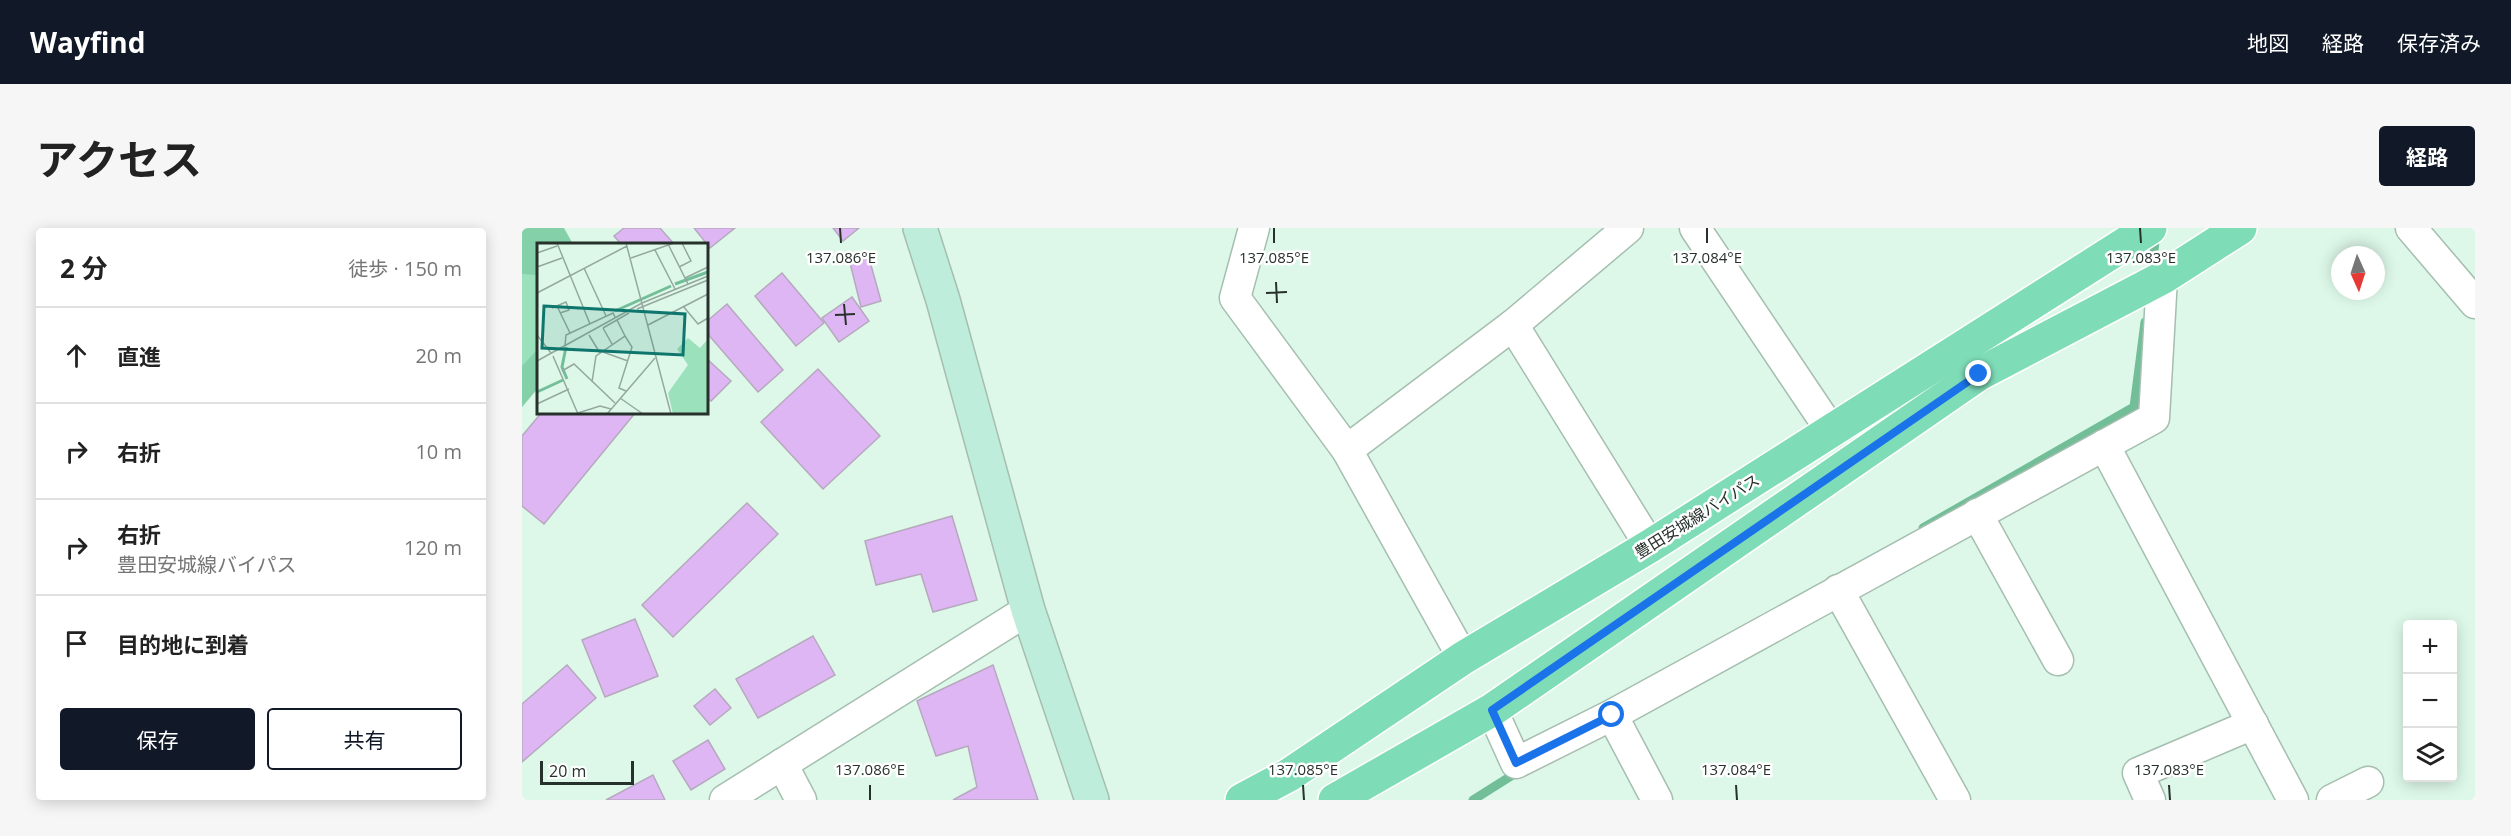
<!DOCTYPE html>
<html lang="ja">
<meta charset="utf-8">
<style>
:root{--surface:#fff;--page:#f6f6f6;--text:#222;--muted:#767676;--line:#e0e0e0;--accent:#111827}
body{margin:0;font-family:"Open Sans","Noto Sans JP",sans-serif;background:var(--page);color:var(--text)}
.controls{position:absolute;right:18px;bottom:18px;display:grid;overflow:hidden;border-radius:6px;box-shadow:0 3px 15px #0003}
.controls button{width:54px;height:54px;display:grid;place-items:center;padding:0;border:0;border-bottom:2px solid var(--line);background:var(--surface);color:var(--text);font:30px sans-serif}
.compass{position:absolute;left:1809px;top:18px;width:54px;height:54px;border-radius:50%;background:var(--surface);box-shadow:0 3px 15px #0003;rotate:177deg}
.scale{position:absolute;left:18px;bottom:15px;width:94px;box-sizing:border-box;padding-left:6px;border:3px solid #27312c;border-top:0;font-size:16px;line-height:21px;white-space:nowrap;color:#27312c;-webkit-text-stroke:4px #fff;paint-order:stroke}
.stop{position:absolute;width:18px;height:18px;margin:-14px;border:4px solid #1a73e8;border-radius:50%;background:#fff}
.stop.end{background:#1a73e8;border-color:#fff;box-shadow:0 2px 6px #0008}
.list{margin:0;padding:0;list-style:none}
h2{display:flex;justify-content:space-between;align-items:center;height:78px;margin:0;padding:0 24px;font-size:26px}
h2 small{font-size:20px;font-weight:400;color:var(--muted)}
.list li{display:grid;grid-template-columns:39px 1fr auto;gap:18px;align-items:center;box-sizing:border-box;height:96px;padding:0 24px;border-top:2px solid var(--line)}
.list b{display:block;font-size:22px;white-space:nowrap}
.list p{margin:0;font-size:20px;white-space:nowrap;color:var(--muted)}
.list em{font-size:20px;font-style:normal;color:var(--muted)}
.actions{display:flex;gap:12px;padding:18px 24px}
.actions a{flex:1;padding:14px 0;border:2px solid var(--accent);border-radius:6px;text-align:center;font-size:21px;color:var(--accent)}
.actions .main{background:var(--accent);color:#fff}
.icon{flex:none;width:33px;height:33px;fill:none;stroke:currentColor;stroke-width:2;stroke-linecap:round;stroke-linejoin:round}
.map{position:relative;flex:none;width:1953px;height:572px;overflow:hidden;border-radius:6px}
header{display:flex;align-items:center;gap:36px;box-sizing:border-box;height:84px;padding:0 30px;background:var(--accent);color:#fff}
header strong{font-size:28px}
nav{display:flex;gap:33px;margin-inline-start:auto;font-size:21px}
.intro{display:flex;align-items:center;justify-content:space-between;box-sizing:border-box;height:144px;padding:0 36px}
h1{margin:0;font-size:42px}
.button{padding:15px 27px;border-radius:6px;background:var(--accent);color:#fff;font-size:21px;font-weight:700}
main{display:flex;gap:36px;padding:0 36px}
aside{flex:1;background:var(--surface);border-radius:6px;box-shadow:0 3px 15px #0003}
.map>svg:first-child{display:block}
.green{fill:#9ae1bc}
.forest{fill:#84d1a9}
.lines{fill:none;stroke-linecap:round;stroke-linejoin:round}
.stream{stroke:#72be98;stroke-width:9}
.building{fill:#deb6f4;stroke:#b6a9be;stroke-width:1.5}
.street-casing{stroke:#a5beb0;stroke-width:33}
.secondary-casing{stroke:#a5beb0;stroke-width:36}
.primary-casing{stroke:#fff;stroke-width:36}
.street{stroke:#fff;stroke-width:30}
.secondary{stroke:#beeddb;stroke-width:33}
.primary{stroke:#7edcb7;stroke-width:33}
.route{stroke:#1a73e8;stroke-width:8}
.ticks{fill:none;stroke:#27312c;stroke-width:2}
.labels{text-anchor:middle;stroke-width:5;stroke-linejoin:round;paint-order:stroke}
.street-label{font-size:16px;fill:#27312c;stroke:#fff}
.inset-river{fill:none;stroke:#72be98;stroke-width:3}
.inset-road{fill:none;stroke:#94a89d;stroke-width:1.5}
.view{fill:#0f766e;fill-opacity:0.15;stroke:#0f766e;stroke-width:3}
.inset-edge{fill:none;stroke:#27312c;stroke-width:3}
.ticks-label{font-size:15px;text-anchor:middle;fill:#27312c;stroke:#fff;stroke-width:5;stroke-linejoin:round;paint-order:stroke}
</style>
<header>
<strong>Wayfind</strong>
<nav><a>地図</a><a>経路</a><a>保存済み</a></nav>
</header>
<div class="intro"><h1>アクセス</h1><a class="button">経路</a></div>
<main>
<aside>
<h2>2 分<small>徒歩 · 150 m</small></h2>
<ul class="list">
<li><svg class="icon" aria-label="ahead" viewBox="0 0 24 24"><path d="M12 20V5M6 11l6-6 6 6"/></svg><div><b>直進</b></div><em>20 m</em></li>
<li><svg class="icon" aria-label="right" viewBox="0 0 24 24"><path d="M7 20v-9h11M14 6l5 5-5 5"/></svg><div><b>右折</b></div><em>10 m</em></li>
<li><svg class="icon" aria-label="right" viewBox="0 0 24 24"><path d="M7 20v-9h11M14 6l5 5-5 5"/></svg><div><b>右折</b><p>豊田安城線バイパス</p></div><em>120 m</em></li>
<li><svg class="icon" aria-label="arrive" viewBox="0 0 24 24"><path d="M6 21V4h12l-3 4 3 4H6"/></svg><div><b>目的地に到着</b></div></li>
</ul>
<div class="actions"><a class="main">保存</a><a>共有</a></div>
</aside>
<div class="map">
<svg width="1953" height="572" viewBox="0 0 1953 572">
<rect width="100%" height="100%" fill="#ddf8e9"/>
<polygon class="green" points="0,0 16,16 16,160 0,179"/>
<g class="forest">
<polygon points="0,0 42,0 51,16 16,16 16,47 0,46"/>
<polygon points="16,121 16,160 0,179 0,138"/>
</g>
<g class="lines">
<g class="stream">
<polyline points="1629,48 1634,5"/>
<polyline points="1401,300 1612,179 1623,94"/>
<polyline points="951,572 997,543"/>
</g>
</g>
<g class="building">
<polygon points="102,0 138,0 152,16 99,16 92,8"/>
<polygon points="172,0 213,0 188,20"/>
<polygon points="311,0 337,0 321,13"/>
<polygon points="347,30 359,73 339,79 328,35"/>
<polygon points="260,45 302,95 274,118 233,68"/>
<polygon points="330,69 347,93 317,114 300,90"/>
<polygon points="205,76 261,142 236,164 184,104 184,94"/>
<polygon points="184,130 209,153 189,173 184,169"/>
<polygon points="296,141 358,208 301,261 239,194"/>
<polygon points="20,184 114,184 22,296 0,278 0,208"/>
<polygon points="225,275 256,306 151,409 120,377"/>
<polygon points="430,288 455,372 411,384 399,346 354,357 343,313"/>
<polygon points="113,391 136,448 83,469 60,412"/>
<polygon points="291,408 313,447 236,490 214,451"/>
<polygon points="45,437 74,470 0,534 0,476"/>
<polygon points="471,437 516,572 431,572 455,559 446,518 414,528 395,473"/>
<polygon points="193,461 209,480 188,497 172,478"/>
<polygon points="186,512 203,541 169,562 151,533"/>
<polygon points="131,547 143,572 84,572"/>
</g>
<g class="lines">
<g class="street-casing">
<g id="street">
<polyline points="732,0 713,70 825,222"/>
<polyline points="1173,0 1310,204"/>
<polyline points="1889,0 1953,75"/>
<polyline points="991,97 1128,318"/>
<polyline points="1582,217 1771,572"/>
<polyline points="1455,286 1536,432"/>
<polyline points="1316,362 1433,572"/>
<polyline points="941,430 825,222 991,97 1106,0"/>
<polyline points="970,482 994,535 1090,487 1632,190 1640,50"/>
<polyline points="1090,487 1135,572"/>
<polyline points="260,536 279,572"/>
<polyline points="203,572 506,382"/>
<polyline points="1628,572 1616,545 1731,496"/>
<polyline points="1810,572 1846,554"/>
</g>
</g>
<g class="secondary-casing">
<polyline id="secondary" points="398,0 421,72 506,382 570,572"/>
</g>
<g class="primary-casing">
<g id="primary">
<polyline points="720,572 767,547 941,430 1128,318 1628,0"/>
<polyline points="813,572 970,482 1457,146 1640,50 1718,0"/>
</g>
</g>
<use href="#street" class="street"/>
<use href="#secondary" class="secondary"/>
<use href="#primary" class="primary"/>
</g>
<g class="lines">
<polyline class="route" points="1090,487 994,535 970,482 1457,146"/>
</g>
<path class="ticks" d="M318,0L319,15M752,0V15M1185,0V15M1618,0L1619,15M754,54L755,75M744,65L765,64M322,76L324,97M313,87L333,86M348,557V572M781,557L782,572M1214,557L1215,572M1647,557L1648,572"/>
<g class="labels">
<g class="street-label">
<text transform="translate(1175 288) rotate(-32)" y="6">豊田安城線バイパス</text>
</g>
</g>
<g transform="translate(15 15)">
<rect width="171" height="171" fill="#ddf8e9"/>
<path d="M151,95L163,105L171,96V171H136L131,150L151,122L140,106Z" fill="#9ae1bc"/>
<path class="inset-river" d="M138,41L171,29M78,68L134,43M29,104L25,124L30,136M0,149L26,137"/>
<path class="inset-road" d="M20,0L53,81M89,0L134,171M131,1L151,41M118,7L138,46M0,10L20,3M94,15L137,0M0,24L25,15M142,24L154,18L145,0M47,25L69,73M148,35L171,24M0,50L90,3M20,63L33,90M146,63L161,81L171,75M15,65L29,59L32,67L23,70M100,66L171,37M111,82L171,51M66,85L75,101M66,85L92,70M0,92L14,110M52,92L63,110M88,93L95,104L82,145L89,148M28,102L29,92L76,70L78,74M66,109L91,118M16,113L41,171M0,118L105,60L171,33M25,128L37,121L78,160M55,139L59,113L88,93L80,77M83,155L106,171M0,161L32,146M41,170L63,163L74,166M70,171L118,115"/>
<path class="view" d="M7,63L148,71L146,112L5,105Z"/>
<rect width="171" height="171" class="inset-edge"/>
</g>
<g class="ticks-label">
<text x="319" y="35">137.086°E</text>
<text x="752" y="35">137.085°E</text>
<text x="1185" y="35">137.084°E</text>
<text x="1619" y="35">137.083°E</text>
<text x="348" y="547">137.086°E</text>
<text x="781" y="547">137.085°E</text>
<text x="1214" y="547">137.084°E</text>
<text x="1647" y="547">137.083°E</text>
</g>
</svg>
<div class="controls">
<button>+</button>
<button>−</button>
<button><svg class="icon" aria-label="layers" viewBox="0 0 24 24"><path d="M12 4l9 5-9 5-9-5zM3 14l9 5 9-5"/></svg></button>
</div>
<svg class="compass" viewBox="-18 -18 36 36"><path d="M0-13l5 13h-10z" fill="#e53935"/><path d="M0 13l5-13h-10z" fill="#767676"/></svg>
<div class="scale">20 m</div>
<div class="stop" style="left:1090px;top:487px"></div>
<div class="stop end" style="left:1457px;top:146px"></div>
</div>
</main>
